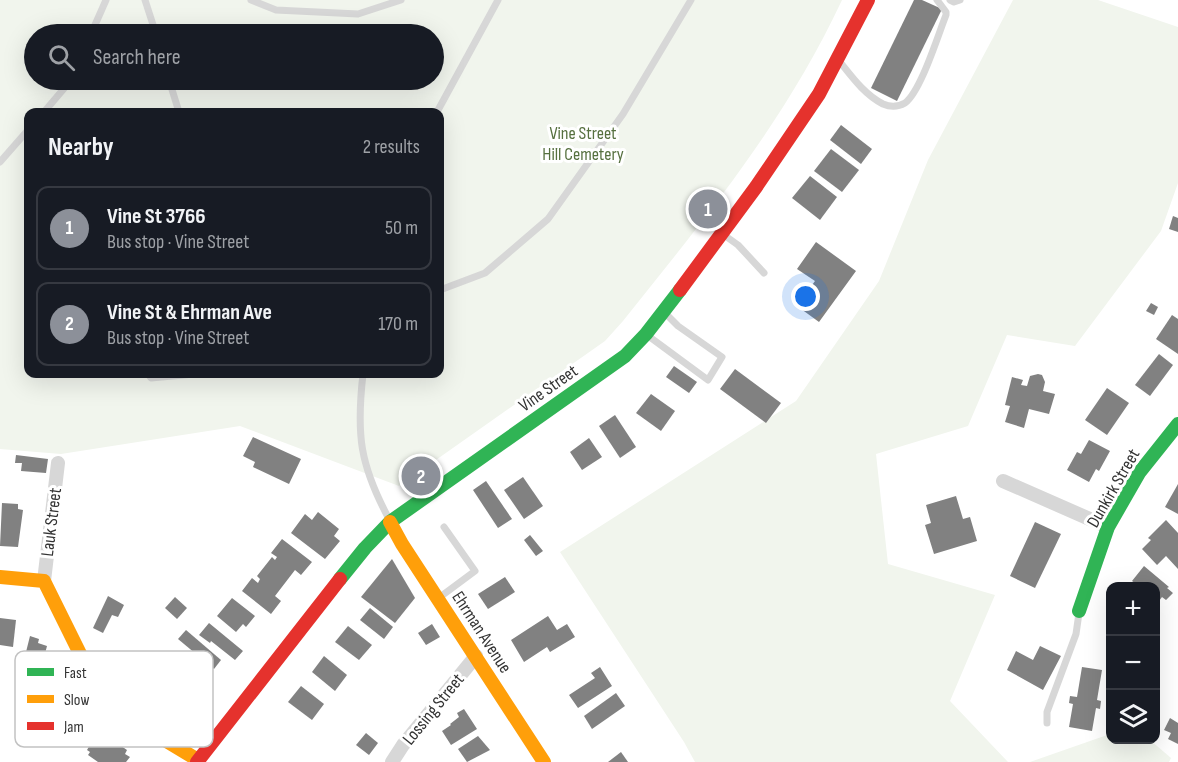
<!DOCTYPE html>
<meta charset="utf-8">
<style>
:root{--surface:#171b24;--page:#20242c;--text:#f1f3f6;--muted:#9ea1a6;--line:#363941;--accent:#8c9099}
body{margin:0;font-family:"Sofia Sans Condensed",sans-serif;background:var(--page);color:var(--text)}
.controls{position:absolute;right:18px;bottom:18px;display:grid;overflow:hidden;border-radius:12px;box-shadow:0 6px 24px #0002}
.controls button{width:54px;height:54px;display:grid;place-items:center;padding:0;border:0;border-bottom:2px solid var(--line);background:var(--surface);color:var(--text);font:30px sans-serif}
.you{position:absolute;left:806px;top:297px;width:21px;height:21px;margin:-15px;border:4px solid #fff;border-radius:50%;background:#1a73e8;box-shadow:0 0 0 9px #1a73e833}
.badge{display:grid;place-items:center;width:39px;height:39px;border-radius:50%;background:var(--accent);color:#fff;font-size:20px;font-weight:700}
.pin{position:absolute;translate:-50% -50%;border:3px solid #fff;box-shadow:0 2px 6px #0006}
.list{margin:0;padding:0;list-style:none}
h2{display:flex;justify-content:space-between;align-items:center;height:78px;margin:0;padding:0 24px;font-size:26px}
h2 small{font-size:20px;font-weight:400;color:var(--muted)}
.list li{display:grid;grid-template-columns:39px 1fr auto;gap:18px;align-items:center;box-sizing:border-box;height:84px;margin:0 12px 12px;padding:0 12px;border:2px solid var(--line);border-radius:12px}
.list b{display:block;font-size:22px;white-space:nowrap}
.list p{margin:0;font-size:20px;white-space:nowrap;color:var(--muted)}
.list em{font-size:20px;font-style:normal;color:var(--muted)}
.icon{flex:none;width:33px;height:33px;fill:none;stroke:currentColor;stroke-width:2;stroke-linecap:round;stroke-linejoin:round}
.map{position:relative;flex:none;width:1178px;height:762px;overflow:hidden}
.search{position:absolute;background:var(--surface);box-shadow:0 6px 24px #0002;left:24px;top:24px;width:420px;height:66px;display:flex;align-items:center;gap:15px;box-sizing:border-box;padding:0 21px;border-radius:33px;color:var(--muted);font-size:22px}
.panel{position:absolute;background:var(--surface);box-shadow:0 6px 24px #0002;left:24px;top:108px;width:420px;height:270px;border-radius:12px}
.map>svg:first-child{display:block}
.green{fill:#f1f5ed;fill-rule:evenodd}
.building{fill:#818181}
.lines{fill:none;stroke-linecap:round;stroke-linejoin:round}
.lane{stroke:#d7d7d7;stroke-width:7}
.street{stroke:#d7d7d7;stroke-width:14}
.fast{stroke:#30b455;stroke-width:14}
.slow{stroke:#ff9f0a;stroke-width:14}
.jam{stroke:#e5322d;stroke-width:14}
.labels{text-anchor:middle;stroke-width:6;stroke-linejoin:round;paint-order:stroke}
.park-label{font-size:18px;fill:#56703f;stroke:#fff}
.street-label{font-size:18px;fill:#333;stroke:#fff}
.key{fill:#fff;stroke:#c2c2c2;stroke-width:1.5}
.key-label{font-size:16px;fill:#333}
</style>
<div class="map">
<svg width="1178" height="762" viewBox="0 0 1178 762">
<rect width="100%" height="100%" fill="#fff"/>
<g class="green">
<path d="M0,0H842C785,122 706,217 623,321L605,341L399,486L240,426L61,454L0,449ZM34,34H434V80H34ZM28,112H440V374H28Z"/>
<polygon points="1013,0 1098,0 1178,27 1178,183 1161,231 1075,346 1007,335 968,426 876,454 888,564 995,595 950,701 1008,762 695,762 684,742 560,552 796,401 879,281 928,160"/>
<polygon points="1110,734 1110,740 1150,740 1171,758 1169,762 1030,762"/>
</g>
<g class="building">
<polygon points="914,0 922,0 942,9 897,101 871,88"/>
<polygon points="841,125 872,149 861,164 830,140"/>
<polygon points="831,149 859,170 842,192 814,171"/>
<polygon points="810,176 837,197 820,220 792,198"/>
<polygon points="1173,216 1178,218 1178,232 1169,229"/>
<polygon points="816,242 856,271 819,322 797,306 815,281 797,269"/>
<polygon points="1151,303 1158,307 1154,315 1146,311"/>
<polygon points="1172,315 1178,319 1178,354 1156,339"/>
<polygon points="1159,354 1173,365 1150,396 1135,385"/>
<polygon points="674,366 697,382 689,393 666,377"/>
<polygon points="735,369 781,403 766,423 720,389"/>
<polygon points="1038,374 1042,375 1045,382 1043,391 1055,394 1049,414 1029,409 1024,428 1005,422 1010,406 1005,405 1012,377 1023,380 1021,385 1027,386 1030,376"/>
<polygon points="1107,388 1129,403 1107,435 1085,420"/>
<polygon points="651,394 675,411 661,431 636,413"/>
<polygon points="615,415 636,447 620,458 599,426"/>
<polygon points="253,437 301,459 289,484 253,467 255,462 243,456"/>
<polygon points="589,438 602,457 582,470 570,452"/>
<polygon points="1089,440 1110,451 1099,471 1096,469 1089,482 1067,470 1077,452 1081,454"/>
<polygon points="16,455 48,459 46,473 21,471 22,463 15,463"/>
<polygon points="523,477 543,506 524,519 504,490"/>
<polygon points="486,481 512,519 498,528 473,490"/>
<polygon points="1178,484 1178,514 1165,507"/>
<polygon points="956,496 963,519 970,517 977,541 934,554 925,525 931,523 926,505"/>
<polygon points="2,503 18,504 18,509 23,510 18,547 0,546"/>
<polygon points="318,512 339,529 334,536 340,541 325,559 291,533 305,514 312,520"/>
<polygon points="1166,520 1178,533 1178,569 1166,556 1157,565 1142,549 1151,540 1148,538"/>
<polygon points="1035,522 1061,534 1035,588 1010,576"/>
<polygon points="530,535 543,551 536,556 524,540"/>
<polygon points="282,539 312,562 301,575 295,570 275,596 281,601 271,614 242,591 252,578 258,583 260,579 257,576 272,557 275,560 277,557 271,553"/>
<polygon points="392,559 415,598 395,623 361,597"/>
<polygon points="1144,566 1169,587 1167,588 1173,593 1166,600 1162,597 1156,605 1156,586 1134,586 1136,584 1132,581"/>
<polygon points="505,577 515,592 488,609 478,594"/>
<polygon points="108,596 124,605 118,617 112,615 103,633 93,628"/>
<polygon points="175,597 187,608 177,619 165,608"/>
<polygon points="232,598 255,616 246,627 243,624 236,632 217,616"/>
<polygon points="370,608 393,627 384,639 360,620"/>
<polygon points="548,616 557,630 567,624 575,637 550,652 547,647 524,662 511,640"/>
<polygon points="0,618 16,620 13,647 0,645"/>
<polygon points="209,623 243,651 235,660 211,641 210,643 199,635"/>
<polygon points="432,624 440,637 426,645 418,633"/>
<polygon points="348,626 372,645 359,660 335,642"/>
<polygon points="186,630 221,660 214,669 178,639"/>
<polygon points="30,636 39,639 38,643 47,646 41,669 35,667 34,672 25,669 26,665 23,664"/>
<polygon points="1040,646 1061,656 1043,690 1007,670 1016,651 1033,660"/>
<polygon points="324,656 347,675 335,691 312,672"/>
<polygon points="600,667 612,686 578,708 569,695 595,678 591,673"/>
<polygon points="1082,667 1102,670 1097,700 1101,701 1100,709 1096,708 1092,731 1069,727 1073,704 1069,703 1070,696 1077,697"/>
<polygon points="301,686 324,704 312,720 288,702"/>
<polygon points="616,693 625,706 592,729 584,716"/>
<polygon points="464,709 477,729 451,745 442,731 451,725 450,724 459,717 457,713"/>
<polygon points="1170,718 1178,723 1178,744 1168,739 1171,733 1164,730"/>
<polygon points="102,733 127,750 125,754 130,757 126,762 98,762 88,755 90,752 87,750 94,738 98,741"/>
<polygon points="366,733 378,743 369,755 356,745"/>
<polygon points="478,736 490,750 467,762 458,749"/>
<polygon points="621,752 628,762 608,762"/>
</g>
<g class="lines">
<g class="lane">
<polyline points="145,0 156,34"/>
<polyline points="251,0 276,10 358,14 401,0"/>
<polyline points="950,0 954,2 960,0"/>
<polyline points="91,34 106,0"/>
<path d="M840,62C852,77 865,95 883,104C890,107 898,107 905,103C921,91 938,35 946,15V12L937,0"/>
<polyline points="169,80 179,112"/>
<polyline points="44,112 67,85 70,80"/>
<polyline points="437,112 498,0"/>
<polyline points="0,162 28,130"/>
<polyline points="724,235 738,245 764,273"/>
<polyline points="440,290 485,273 548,219 623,114 691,0"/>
<polyline points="647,335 708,380 722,357 678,326 666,314"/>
<polyline points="148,374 151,378 194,374"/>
<path d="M363,374C356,435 360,465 389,519"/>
<polyline points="440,597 475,571 444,527"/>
<polyline points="1047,723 1047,712 1076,634 1079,613"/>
</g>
<g class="street">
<polyline points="1003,481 1108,527"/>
<polyline points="44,581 58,463"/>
<polyline points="392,762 403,745 476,656"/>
</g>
<g class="fast">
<polyline points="340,579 365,548 390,522 625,356 646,334 680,290"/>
<polyline points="1079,611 1108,527 1139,473 1178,424"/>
</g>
<g class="slow">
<polyline points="390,522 402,544 544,762"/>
<polyline points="0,577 44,581 101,696 110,707 198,760"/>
</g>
<g class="jam">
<polyline points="680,290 756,187 819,94 868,0"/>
<polyline points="197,762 340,579"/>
</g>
</g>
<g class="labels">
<g class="park-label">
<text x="583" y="139">Vine Street<tspan x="583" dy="21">Hill Cemetery</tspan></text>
</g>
<g class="street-label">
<text transform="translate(548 388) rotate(-35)" y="6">Vine Street</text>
<text transform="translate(1113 488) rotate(-60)" y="6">Dunkirk Street</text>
<text transform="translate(51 522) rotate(-83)" y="6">Lauk Street</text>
<text transform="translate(482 632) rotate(57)" y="6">Ehrman Avenue</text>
<text transform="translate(433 709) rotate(-51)" y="6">Lossing Street</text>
</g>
</g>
<rect x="15" y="651" width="198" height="96" rx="9" class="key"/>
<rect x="27" y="668" width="27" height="8" fill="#30b455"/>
<rect x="27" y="695" width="27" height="8" fill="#ff9f0a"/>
<rect x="27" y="722" width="27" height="8" fill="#e5322d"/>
<g class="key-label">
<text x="64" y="678">Fast</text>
<text x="64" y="705">Slow</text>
<text x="64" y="732">Jam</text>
</g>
</svg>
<div class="controls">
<button>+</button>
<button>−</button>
<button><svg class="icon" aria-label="layers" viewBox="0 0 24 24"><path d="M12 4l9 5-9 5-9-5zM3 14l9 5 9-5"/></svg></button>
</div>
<div class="you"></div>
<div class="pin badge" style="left:708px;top:209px">1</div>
<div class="pin badge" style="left:421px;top:476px">2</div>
<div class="search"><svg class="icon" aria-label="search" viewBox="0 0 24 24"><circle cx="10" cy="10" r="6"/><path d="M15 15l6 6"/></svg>Search here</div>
<section class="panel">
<h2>Nearby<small>2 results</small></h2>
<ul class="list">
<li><span class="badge">1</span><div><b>Vine St 3766</b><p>Bus stop · Vine Street</p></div><em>50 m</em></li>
<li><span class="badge">2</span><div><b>Vine St &amp; Ehrman Ave</b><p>Bus stop · Vine Street</p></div><em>170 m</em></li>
</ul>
</section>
</div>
